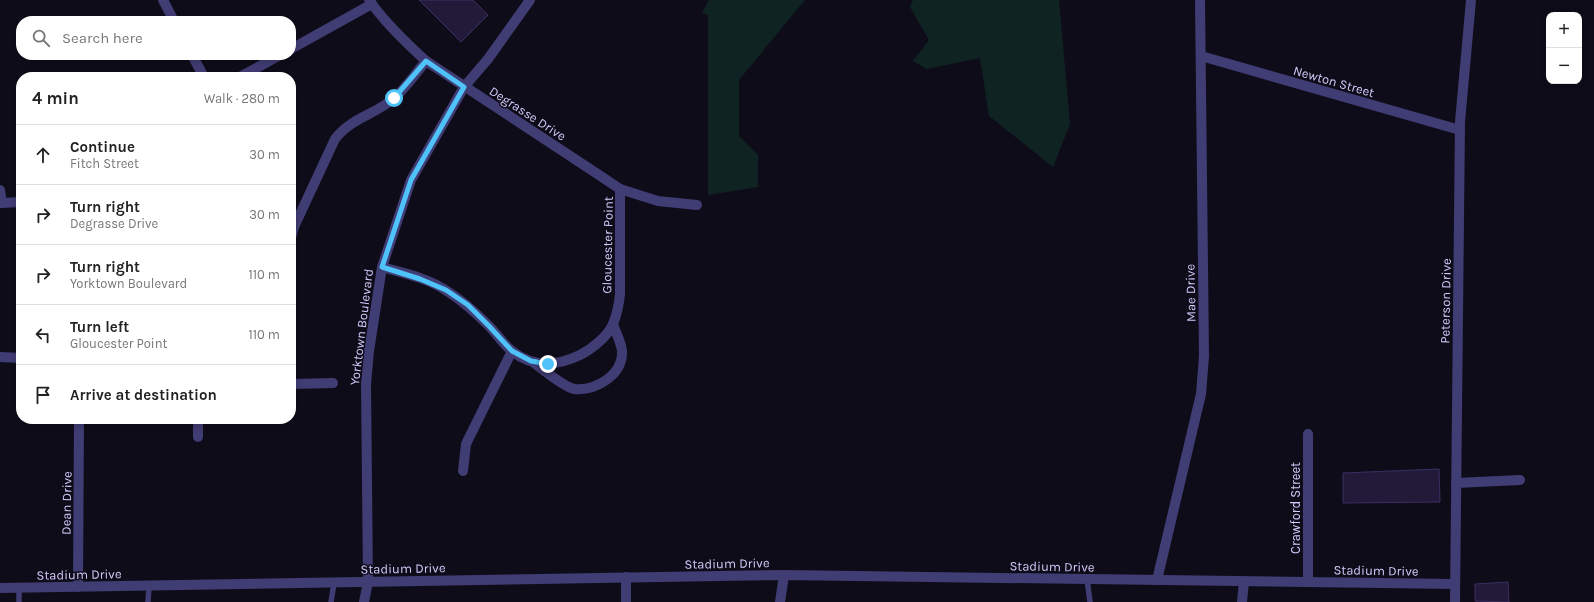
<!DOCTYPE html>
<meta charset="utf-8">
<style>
:root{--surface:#fff;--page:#f6f6f6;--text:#222;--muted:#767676;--line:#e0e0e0}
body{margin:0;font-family:Karla,sans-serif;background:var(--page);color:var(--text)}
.controls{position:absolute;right:12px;top:12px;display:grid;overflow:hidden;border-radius:8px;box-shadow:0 2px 6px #0003}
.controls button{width:36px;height:36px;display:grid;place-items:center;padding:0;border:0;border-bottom:1px solid var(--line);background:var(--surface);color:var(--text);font:20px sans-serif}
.stop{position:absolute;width:12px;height:12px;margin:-9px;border:3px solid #4fc3f7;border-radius:50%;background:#fff}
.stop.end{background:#4fc3f7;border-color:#fff;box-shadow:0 1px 4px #0008}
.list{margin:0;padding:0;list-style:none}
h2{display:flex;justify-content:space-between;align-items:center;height:52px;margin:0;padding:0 16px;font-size:17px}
h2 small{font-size:13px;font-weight:400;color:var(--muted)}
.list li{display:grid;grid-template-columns:26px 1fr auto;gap:12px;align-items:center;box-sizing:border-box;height:60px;padding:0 16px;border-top:1px solid var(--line)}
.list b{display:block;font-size:15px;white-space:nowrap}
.list p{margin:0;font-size:13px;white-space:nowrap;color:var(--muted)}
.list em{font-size:13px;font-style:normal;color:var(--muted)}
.icon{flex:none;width:22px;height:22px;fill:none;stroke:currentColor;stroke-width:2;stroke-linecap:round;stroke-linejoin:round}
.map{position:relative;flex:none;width:1594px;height:602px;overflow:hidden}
.search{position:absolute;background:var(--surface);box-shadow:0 2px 6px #0003;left:16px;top:16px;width:280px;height:44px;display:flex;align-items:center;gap:10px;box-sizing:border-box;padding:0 14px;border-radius:16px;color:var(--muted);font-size:15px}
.panel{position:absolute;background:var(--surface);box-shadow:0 2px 6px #0003;left:16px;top:72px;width:280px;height:352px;border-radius:16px}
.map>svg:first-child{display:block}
.green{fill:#102323}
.building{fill:#221a39;stroke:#3b2e62}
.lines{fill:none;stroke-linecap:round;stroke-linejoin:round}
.service{stroke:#403c74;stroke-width:5.5}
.minor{stroke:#403c74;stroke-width:10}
.route{stroke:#4fc3f7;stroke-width:5}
.labels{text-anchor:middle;stroke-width:3;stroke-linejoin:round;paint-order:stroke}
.street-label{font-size:13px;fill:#d1cafa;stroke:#0f0c1a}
</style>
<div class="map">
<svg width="1594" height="602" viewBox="0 0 1594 602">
<rect width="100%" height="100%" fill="#0f0c1a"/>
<g class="green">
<polygon points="709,0 805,0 739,80 739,136 758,155 758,187 708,195 708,15 702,13"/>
<polygon points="913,0 1059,0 1070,124 1053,167 989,116 980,58 927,69 913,61 929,40 910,7"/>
</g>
<g class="building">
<polygon points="419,0 473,0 488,15 461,42"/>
<polygon points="1439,469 1440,502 1343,503 1343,473"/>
<polygon points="1508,582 1509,602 1475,601 1475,584"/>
</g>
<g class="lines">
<g class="service">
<polyline points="1087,579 1090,602"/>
<polyline points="19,602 19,588"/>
<polyline points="148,602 149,586"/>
<polyline points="331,602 334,583"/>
</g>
<g class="minor">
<polyline points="163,0 174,21"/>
<path d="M369,0C385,23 405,42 426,61L599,175L620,189L658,201L697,205"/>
<polyline points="291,49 372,4"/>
<polyline points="192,55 204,77"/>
<polyline points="1201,56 1460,130"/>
<polyline points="240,77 280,55"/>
<polyline points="0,190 2,203"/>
<polyline points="0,203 21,202"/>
<path d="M291,238L294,227L335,139C351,118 374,115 393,99C406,88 416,73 426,61"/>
<path d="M382,267C403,273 428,278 447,291C463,301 476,313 489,326C497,334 503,344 512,351C533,368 557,366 580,355C592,349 608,336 613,324C617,314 619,304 620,294V189"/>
<polyline points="0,357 21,358"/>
<path d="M533,362C542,369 564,387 574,389C596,391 623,375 622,351C621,342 616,333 613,324"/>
<polyline points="291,384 333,383"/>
<polyline points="198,419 198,437"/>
<polyline points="1308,434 1308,582"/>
<polyline points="463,471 466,444 512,351"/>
<polyline points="1456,483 1520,480"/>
<polyline points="626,577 626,602"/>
<polyline points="1157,580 1201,394 1204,356 1200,0"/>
<polyline points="78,587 79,419"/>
<polyline points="0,588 784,575 1455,584"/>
<polyline points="364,602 368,582 366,384 369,351 382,267 411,180 464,87 488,59 530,0"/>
<polyline points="780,602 784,575"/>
<polyline points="1242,602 1244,581"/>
<polyline points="1455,602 1460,122 1471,0"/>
</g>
</g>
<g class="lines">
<polyline class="route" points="394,98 426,61 464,87 411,180 382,267 420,279 446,290 468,305 489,326 512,351 531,361 548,364"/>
</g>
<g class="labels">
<g class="street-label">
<text transform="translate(1334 81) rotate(16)" y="5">Newton Street</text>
<text transform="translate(528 113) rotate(33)" y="5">Degrasse Drive</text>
<text transform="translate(607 245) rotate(-89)" y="5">Gloucester Point</text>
<text transform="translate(1190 293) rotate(-91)" y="5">Mae Drive</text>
<text transform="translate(1445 301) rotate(-89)" y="5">Peterson Drive</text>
<text transform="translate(361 327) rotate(-83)" y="5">Yorktown Boulevard</text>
<text transform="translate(66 503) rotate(-89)" y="5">Dean Drive</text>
<text transform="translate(1295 508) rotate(-90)" y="5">Crawford Street</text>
<text transform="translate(727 563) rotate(-1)" y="5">Stadium Drive</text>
<text transform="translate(1052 566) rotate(1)" y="5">Stadium Drive</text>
<text transform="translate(403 568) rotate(-1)" y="5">Stadium Drive</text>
<text transform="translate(1376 570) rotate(1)" y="5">Stadium Drive</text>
<text transform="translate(79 574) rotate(-1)" y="5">Stadium Drive</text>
</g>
</g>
</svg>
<div class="controls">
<button>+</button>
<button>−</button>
</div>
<div class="stop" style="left:394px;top:98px"></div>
<div class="stop end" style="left:548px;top:364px"></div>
<div class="search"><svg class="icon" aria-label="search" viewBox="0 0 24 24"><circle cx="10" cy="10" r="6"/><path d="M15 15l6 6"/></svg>Search here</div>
<section class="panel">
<h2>4 min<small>Walk · 280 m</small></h2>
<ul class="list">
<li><svg class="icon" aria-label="ahead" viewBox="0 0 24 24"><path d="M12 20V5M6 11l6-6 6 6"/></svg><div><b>Continue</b><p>Fitch Street</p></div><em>30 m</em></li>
<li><svg class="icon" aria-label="right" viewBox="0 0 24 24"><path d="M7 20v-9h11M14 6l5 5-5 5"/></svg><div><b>Turn right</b><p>Degrasse Drive</p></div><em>30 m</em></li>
<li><svg class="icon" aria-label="right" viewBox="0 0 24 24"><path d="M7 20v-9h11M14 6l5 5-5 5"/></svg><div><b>Turn right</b><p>Yorktown Boulevard</p></div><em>110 m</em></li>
<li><svg class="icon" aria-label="left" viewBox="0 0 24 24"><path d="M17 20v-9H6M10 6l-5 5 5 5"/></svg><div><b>Turn left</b><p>Gloucester Point</p></div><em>110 m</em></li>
<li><svg class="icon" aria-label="arrive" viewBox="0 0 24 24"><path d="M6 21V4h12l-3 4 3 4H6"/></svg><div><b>Arrive at destination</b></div></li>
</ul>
</section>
</div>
